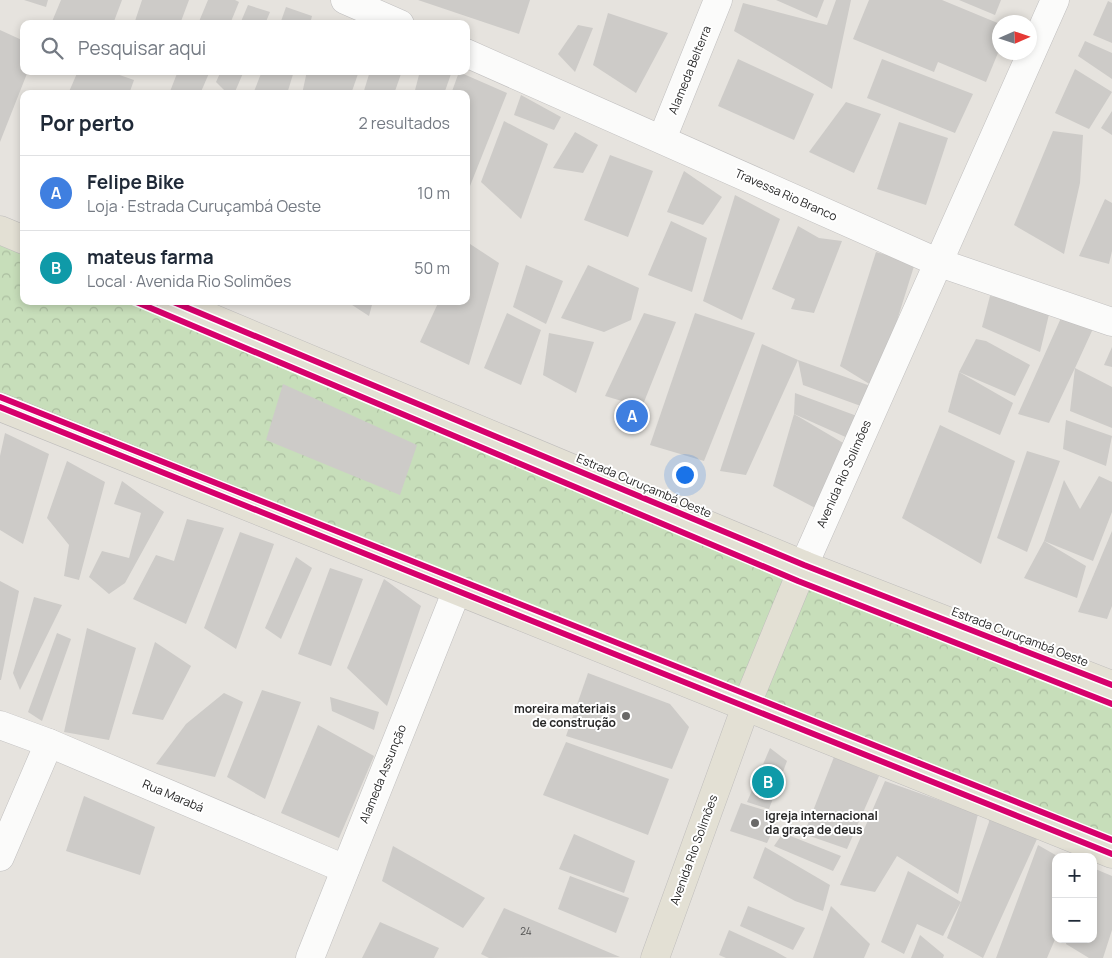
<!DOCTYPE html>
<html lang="pt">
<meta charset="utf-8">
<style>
:root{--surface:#fff;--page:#f2f2f3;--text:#1f2937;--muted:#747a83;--line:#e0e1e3;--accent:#111827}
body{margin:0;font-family:Manrope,sans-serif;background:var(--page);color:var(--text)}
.controls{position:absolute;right:15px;bottom:15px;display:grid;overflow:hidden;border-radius:10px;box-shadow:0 2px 8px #0003}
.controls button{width:45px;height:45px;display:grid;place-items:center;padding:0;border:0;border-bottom:1px solid var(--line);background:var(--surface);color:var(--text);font:25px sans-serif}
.compass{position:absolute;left:992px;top:15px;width:45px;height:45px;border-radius:50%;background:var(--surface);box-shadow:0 2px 8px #0003;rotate:87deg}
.you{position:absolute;left:684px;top:474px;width:18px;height:18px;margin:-12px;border:4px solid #fff;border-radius:50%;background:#1a73e8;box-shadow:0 0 0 8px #1a73e833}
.badge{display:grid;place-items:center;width:32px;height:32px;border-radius:50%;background:var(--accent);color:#fff;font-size:16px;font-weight:700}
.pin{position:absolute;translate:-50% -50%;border:2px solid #fff;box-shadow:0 1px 5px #0006}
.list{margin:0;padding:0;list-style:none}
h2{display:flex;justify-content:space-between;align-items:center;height:65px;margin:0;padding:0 20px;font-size:21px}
h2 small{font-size:16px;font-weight:400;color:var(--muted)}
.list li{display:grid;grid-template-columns:32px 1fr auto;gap:15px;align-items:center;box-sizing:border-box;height:75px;padding:0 20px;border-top:1px solid var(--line)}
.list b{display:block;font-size:19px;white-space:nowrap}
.list p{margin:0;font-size:16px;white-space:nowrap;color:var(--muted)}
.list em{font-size:16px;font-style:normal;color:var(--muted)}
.icon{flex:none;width:28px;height:28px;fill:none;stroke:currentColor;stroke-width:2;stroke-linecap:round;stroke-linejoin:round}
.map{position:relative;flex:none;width:1112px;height:958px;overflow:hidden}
.search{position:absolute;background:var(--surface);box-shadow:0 2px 8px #0003;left:20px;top:20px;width:450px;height:55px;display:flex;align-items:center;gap:12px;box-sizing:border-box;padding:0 18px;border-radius:10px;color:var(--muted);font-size:19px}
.panel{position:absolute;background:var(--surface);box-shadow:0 2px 8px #0003;left:20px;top:90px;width:450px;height:215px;border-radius:10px}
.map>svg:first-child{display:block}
.park{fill:url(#park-crowns)}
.building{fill:#cdcbc8}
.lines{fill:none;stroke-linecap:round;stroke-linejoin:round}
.minor-casing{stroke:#c0bfbf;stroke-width:29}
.major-casing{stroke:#bfbdbc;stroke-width:29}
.minor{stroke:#fbfbfa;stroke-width:28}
.major{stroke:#e3e0d4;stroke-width:28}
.cycleway-casing{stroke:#fff;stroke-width:9}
.cycleway{stroke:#d6006c;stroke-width:6}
.poi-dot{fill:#6a6968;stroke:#fff;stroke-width:2}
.labels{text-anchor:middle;stroke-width:4;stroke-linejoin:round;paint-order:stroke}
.number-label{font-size:10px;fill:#525251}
.street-label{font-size:12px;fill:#282828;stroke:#fff}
.poi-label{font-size:12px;font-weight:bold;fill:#282828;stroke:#fff;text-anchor:end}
</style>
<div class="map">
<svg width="1112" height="958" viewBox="0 0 1112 958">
<defs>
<pattern id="park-crowns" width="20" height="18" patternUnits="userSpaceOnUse" patternTransform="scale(1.25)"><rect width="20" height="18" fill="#c7deba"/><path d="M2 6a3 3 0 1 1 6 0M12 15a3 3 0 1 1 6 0" fill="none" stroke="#abbea0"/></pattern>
</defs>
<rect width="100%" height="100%" fill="#e6e3de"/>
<polygon class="park" points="0,230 24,240 24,301 171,301 1112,687 1112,850 0,407"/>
<g class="building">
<polygon points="24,0 48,0 46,7"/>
<polygon points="61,0 122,0 113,24 51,24"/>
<polygon points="142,0 189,0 180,24 134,24"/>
<polygon points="208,0 235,0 239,2 230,24 198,24"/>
<polygon points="418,0 530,0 519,34"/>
<polygon points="776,0 824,0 817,18"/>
<polygon points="836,0 851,0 832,89 734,31 743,3 827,25"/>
<polygon points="869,0 942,0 1000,24 1000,48 986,82 938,62 934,72 853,39"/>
<polygon points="959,0 1001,0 995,15"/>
<polygon points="1108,1 1112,3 1112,43 1093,35"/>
<polygon points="248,5 270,12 265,24 240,24"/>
<polygon points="286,7 312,16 310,24 280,24"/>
<polygon points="608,13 668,33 636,93 593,65"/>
<polygon points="578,25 593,28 575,72 558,54"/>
<polygon points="0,30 24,41 24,71 28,71 0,142"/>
<polygon points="1085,41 1112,53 1112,79 1078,56"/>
<polygon points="738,59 814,94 794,140 718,106"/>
<polygon points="882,59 973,94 955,133 867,98"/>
<polygon points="1075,69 1112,92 1089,129 1055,113"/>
<polygon points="78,71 108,71 134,80 129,94 68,94"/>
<polygon points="178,71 210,71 200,94 169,94"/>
<polygon points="221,71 244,71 234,94 228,94 216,82"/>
<polygon points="262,71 294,71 287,94 253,94"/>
<polygon points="307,71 359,71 351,94 302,94"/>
<polygon points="370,71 402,71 394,94 363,94"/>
<polygon points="420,71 452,71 444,94 414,94"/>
<polygon points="459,72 507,93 466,196 466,94 451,94"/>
<polygon points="521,95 561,117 554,130 514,115"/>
<polygon points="846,102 881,114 854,173 809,152"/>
<polygon points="1112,111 1112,135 1101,128"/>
<polygon points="504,121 548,144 521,219 481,182"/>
<polygon points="899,122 948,138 926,205 877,189"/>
<polygon points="1053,131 1083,135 1080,183 1064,254 1014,225"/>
<polygon points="575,132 598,145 583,173 553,168"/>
<polygon points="610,155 653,171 628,237 584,220"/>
<polygon points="684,171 722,197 703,225 667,212"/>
<polygon points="735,195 780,219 742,320 703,301"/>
<polygon points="1105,199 1112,203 1112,251 1109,264 1079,256"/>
<polygon points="671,221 707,238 692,292 648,275"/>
<polygon points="798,226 819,238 842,241 814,313 791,309 795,299 772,289"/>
<polygon points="467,242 499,263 469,365 420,342 439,301 466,301"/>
<polygon points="876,252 915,263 876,388 840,366"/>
<polygon points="526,265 563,281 546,324 513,307"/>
<polygon points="588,265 639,288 631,320 604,332 561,318"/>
<polygon points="990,296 1051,306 1040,352 982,327"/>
<polygon points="346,301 373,301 369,316"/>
<polygon points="507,313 541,330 521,385 484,368"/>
<polygon points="644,313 676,322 642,407 605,396"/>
<polygon points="695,313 755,333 704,461 650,445"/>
<polygon points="1061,318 1097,320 1075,368 1112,387 1112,428 1070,411 1075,368 1049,423 1018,414"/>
<polygon points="549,333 594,342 576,393 543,375"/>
<polygon points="976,339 986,341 1030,365 1015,396 959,372"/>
<polygon points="762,344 798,360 746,475 720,471"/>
<polygon points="1112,347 1112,367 1104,365"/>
<polygon points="798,360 876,388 869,409 803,385"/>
<polygon points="959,372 1013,403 1000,435 948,412"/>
<polygon points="283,384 417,445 400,495 266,440"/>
<polygon points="795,393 865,419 850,439 794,414"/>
<polygon points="794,414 845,444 821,511 773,486"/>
<polygon points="1066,420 1112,436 1106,466 1063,449"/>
<polygon points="940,425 1015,461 981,564 902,518"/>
<polygon points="5,433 49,454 23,544 0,530 0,456"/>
<polygon points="1027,451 1060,461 1027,552 997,538"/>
<polygon points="67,461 105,482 79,580 64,576 69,545 47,518"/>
<polygon points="1099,476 1112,482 1112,512 1093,561 1044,541 1086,566 1077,598 1024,578 1044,541 1064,480 1080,509"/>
<polygon points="122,481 164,512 125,583 109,594 89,577 102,551 129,558 141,513 114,504"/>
<polygon points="187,519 224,528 186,624 133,599 156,555 174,561"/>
<polygon points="1112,531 1112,606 1107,619 1078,612"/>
<polygon points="240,532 274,544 236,649 204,628"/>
<polygon points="296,557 312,568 281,639 265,628"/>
<polygon points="330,568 363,579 331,666 298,654"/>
<polygon points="384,579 421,606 387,706 347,668"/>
<polygon points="0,581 19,591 1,680 0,680"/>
<polygon points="34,597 62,605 20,690 13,673"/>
<polygon points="87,628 136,648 109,740 64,732"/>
<polygon points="57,633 71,639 42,721 28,712"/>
<polygon points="155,642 191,666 163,720 132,714"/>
<polygon points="588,673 670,704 689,727 672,769 566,736"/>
<polygon points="262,690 301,702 265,799 227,777"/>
<polygon points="224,693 243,702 215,777 156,764 186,724"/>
<polygon points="330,697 379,712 374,730 332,711"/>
<polygon points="318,725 374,756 339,838 281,813"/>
<polygon points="566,742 669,779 648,835 543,795"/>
<polygon points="770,748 787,761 769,809 747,802"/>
<polygon points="834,757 879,776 847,849 804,834"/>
<polygon points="885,781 978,814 958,894 897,856 875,892 840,885"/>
<polygon points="84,796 155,827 140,875 66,851"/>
<polygon points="741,803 780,815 767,843 730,831"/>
<polygon points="988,816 1037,839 983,958 947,938 961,902 943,936 917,924 904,954 881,942 908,871 961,902 989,822"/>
<polygon points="783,833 841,856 833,871 774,846"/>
<polygon points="574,834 635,861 624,893 559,869"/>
<polygon points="1038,845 1059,857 1056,857 1056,937 1047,958 996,958"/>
<polygon points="393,846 485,898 463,928 382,881"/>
<polygon points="765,847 830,885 823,911 795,901 753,878"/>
<polygon points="1093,868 1112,876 1112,930 1103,958 1089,958 1066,944 1067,939 1093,939"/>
<polygon points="570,876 629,898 616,933 558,909"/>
<polygon points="748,906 805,928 793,950 740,926"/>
<polygon points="831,906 870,944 864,958 813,958"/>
<polygon points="504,908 620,957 489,958 481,954"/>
<polygon points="380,922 439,948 434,958 362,958"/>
<polygon points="729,930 773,950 787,958 726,958 719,955"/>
<polygon points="920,935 944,955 943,958 911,958"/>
</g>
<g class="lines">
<g class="minor-casing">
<g id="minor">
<polyline points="345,0 400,24"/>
<polyline points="466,53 937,262 1112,322"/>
<polyline points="662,139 718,0"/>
<polyline points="804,565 1055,0"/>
<polyline points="0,725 49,743 345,869"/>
<polyline points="0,857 49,743"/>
<polyline points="310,958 457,590"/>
</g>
</g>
<g class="major-casing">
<g id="major">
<polyline points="0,230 24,240"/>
<polyline points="171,301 804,565 1112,685"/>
<polyline points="0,407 1112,854"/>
<polyline points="655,958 746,706 804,565"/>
</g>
</g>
<use href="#minor" class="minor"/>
<use href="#major" class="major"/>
<g class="cycleway-casing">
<g id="cycleway">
<polyline points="134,301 798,581 1112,704"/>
<polyline points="171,301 804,565 1112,685"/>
<polyline points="0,397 1112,840"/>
<polyline points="0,407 1112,854"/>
</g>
</g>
<use href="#cycleway" class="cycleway"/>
</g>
<g class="poi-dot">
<circle cx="626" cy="716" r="5"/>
<circle cx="755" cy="823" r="5"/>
</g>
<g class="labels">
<g class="number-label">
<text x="526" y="935">24</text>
</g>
<g class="street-label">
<text transform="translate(690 70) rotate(-68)" y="4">Alameda Belterra</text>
<text transform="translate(786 195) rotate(24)" y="4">Travessa Rio Branco</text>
<text transform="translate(844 474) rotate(-66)" y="4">Avenida Rio Solimões</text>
<text transform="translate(644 486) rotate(23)" y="4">Estrada Curuçambá Oeste</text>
<text transform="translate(1020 637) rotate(21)" y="4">Estrada Curuçambá Oeste</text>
<text transform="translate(383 774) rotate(-68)" y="4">Alameda Assunção</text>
<text transform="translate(173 796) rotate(23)" y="4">Rua Marabá</text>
<text transform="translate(694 850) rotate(-70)" y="4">Avenida Rio Solimões</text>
</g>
<g class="poi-label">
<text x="616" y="713">moreira materiais<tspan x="616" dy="14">de construção</tspan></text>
<text x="765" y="820" text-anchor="start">igreja internacional<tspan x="765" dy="14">da graça de deus</tspan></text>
</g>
</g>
</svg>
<div class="controls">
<button>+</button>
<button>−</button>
</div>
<svg class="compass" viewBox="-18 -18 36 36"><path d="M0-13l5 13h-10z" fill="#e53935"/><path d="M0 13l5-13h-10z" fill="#747a83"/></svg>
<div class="you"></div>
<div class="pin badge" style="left:632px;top:416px;background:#3f7fe0">A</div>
<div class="pin badge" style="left:768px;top:782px;background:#0f9aa8">B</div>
<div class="search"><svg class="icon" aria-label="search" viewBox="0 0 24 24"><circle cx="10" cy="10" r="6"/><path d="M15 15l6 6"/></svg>Pesquisar aqui</div>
<section class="panel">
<h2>Por perto<small>2 resultados</small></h2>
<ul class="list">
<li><span class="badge" style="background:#3f7fe0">A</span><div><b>Felipe Bike</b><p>Loja · Estrada Curuçambá Oeste</p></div><em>10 m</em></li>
<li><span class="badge" style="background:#0f9aa8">B</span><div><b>mateus farma</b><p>Local · Avenida Rio Solimões</p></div><em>50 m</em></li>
</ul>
</section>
</div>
